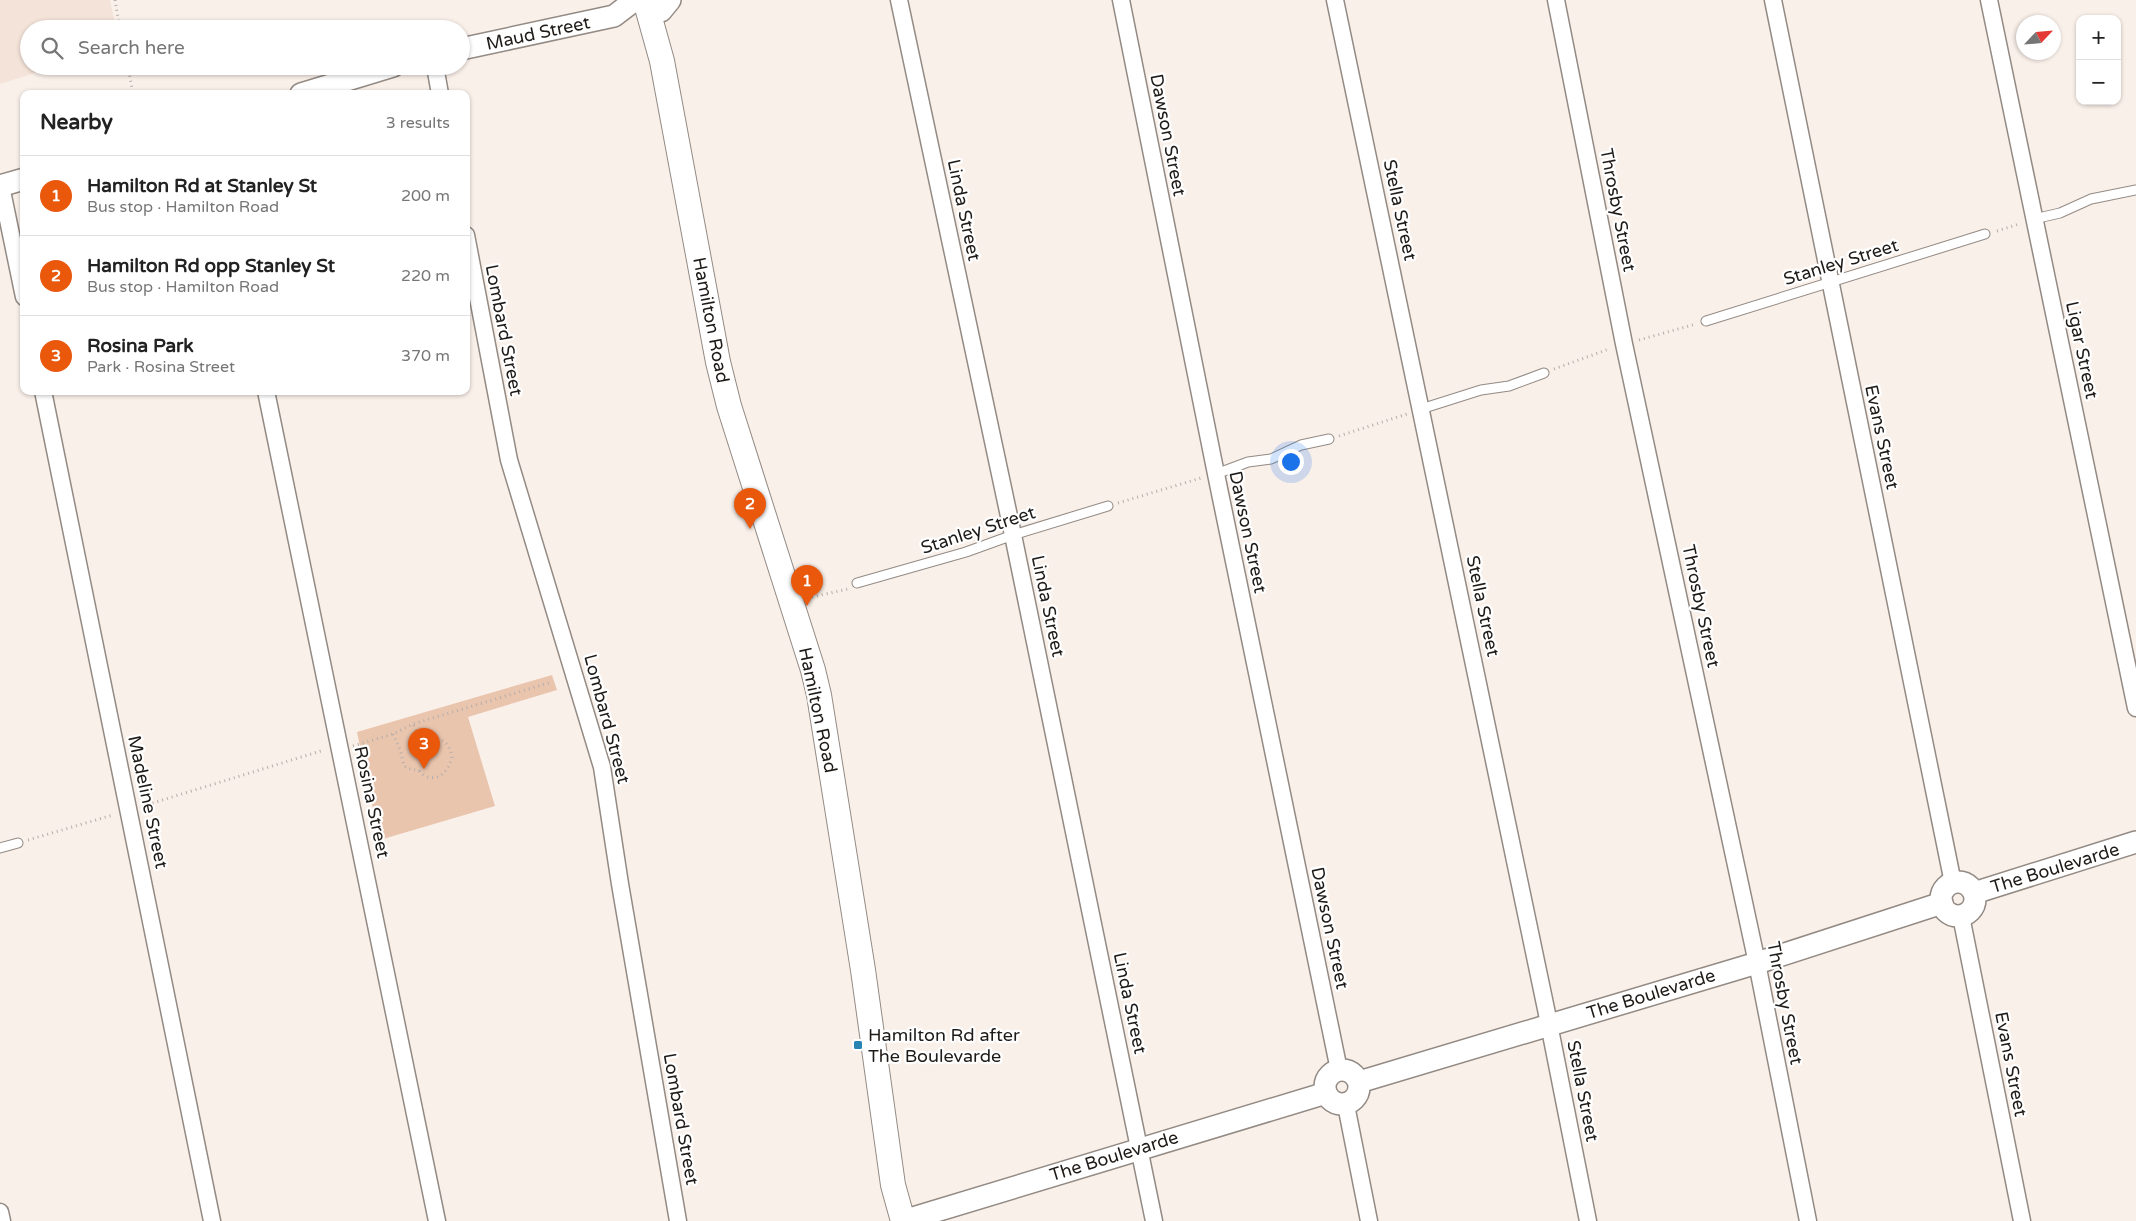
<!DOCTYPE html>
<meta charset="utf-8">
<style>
:root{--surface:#fff;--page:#f2f2f2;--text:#222;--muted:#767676;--line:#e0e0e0;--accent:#ea580c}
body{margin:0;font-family:"Varela Round",sans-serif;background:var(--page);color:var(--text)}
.controls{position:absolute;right:15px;top:15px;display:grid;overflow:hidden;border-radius:10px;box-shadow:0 1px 4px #0004}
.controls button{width:45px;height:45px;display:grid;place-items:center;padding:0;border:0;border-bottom:1px solid var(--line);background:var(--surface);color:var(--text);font:25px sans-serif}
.compass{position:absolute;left:2016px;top:15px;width:45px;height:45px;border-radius:50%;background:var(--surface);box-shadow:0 1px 4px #0004;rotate:64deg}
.you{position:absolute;left:1290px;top:461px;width:18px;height:18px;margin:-12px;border:4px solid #fff;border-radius:50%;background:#1a73e8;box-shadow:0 0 0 8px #1a73e833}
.badge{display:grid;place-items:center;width:32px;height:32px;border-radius:50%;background:var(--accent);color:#fff;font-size:16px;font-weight:700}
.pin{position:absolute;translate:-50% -41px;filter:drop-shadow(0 1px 2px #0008)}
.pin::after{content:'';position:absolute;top:26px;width:18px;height:15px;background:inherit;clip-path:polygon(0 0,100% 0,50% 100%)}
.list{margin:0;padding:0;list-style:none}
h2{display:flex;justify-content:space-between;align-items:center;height:65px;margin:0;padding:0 20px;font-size:21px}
h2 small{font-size:16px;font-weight:400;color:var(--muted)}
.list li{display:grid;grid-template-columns:32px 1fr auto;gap:15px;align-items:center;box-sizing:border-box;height:80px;padding:0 20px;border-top:1px solid var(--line)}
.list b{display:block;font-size:19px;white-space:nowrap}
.list p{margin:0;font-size:16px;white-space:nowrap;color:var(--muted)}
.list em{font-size:16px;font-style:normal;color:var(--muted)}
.icon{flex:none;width:28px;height:28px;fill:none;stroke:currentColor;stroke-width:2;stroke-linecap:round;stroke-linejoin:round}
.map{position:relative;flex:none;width:2136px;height:1221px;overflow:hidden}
.search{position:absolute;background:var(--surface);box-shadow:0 1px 4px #0004;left:20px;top:20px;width:450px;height:55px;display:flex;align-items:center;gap:12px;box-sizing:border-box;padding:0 18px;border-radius:28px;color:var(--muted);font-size:19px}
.panel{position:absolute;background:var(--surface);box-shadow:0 1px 4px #0004;left:20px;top:90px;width:450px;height:305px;border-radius:10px}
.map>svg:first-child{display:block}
.built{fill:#f4e3d9}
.green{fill:#eac5ae}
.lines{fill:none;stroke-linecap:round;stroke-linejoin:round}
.service-casing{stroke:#938a84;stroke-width:11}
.minor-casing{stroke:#938a84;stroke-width:19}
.tertiary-casing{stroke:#938a84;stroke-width:24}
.secondary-casing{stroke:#938a84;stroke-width:26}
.path{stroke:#b6aeaa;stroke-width:3;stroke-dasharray:1 4;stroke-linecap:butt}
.service{stroke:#fff;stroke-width:9}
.minor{stroke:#fff;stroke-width:16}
.tertiary{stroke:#fff;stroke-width:21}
.secondary{stroke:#fff;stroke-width:24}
.poi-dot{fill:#2885b2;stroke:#fff;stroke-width:2}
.labels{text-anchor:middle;stroke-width:4.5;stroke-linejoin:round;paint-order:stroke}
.street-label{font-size:18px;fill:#1e1a18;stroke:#fff}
.poi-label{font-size:18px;fill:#1e1a18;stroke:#fff;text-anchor:start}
</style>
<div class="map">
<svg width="2136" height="1221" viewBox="0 0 2136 1221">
<rect width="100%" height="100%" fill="#faf0ea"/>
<polygon class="built" points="0,0 110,0 116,29 29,29 29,66 57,66 0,84"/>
<polygon class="green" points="552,675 557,690 468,717 495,806 383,839 377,828 357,732"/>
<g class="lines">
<g class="service-casing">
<g id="service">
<polyline points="2034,219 2060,213 2091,199 2136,190"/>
<polyline points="1706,321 1985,234"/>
<polyline points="1421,409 1481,390 1509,386 1544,373"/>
<polyline points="1216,474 1248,462 1271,459 1301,445 1329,439"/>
<polyline points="857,583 966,552 1013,535 1108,506"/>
<polyline points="0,848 18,843"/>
</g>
</g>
<g class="minor-casing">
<g id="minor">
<polyline points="899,0 1013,535 1154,1221"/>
<polyline points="1121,0 1216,474 1339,1070"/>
<polyline points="1335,0 1546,1009 1588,1221"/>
<polyline points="1556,0 1624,344 1757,963 1808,1221"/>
<polyline points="1773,0 1953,883"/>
<polyline points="1989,0 2136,708"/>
<polyline points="435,66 440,94"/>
<polyline points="1,186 24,297"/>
<polyline points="466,235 509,460 602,767 620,884 678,1221"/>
<polyline points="43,391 212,1221"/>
<polyline points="266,391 437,1221"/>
<polyline points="1961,916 2022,1221"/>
<polyline points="1346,1105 1369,1221"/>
<polyline points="0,1212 2,1221"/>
</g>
</g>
<g class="tertiary-casing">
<g id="tertiary">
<polyline points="661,11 670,0"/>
<polyline points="461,49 614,16 635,0"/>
<polyline points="301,94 393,66"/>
<polyline points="0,186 24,179"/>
<circle cx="1958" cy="899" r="17"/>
<polyline points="1974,893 2136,842"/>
<circle cx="1342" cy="1087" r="17"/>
<polyline points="1359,1082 1757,963 1942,903"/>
<polyline points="903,1221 1326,1093"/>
</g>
</g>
<g class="secondary-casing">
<polyline id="secondary" points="645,0 662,61 718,362 729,406 813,670 819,695 863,970 893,1185 903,1221"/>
</g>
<g class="path">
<polyline points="115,0 120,29"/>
<polyline points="128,66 133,94"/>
<polyline points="1997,231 2019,224"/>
<polyline points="1639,340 1696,324"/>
<polyline points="1554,369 1609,349"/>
<polyline points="1339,436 1407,414"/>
<polyline points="1118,503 1201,478"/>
<polyline points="812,597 848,589"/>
<path d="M393,734L400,749L404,766C410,770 414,769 419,771C421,773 423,775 425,776C440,782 448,770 452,758C450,739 436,734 420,741L413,724"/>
<polyline points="353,746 393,734 413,724 552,682"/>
<path d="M419,771C433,758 427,755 420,741"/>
<polyline points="143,806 324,750"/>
<polyline points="28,840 113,815"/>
</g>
<use href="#service" class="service"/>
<use href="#minor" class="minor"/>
<use href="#tertiary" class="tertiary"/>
<use href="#secondary" class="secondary"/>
</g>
<rect class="poi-dot" x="853" y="1040" width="10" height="10" rx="2.5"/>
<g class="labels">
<g class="street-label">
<text transform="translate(538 33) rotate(-12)" y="6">Maud Street</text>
<text transform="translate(1168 135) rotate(79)" y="6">Dawson Street</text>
<text transform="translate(964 210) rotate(78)" y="6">Linda Street</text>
<text transform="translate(1400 210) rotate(78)" y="6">Stella Street</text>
<text transform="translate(1618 210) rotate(79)" y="6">Throsby Street</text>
<text transform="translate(1841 262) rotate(-17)" y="6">Stanley Street</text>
<text transform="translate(711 320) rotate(79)" y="6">Hamilton Road</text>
<text transform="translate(504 330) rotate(79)" y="6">Lombard Street</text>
<text transform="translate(2082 350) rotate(78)" y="6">Ligar Street</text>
<text transform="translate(1882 437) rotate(78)" y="6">Evans Street</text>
<text transform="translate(978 530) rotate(-18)" y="6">Stanley Street</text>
<text transform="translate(1248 532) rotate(78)" y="6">Dawson Street</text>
<text transform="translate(1048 606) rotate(78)" y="6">Linda Street</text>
<text transform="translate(1483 606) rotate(78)" y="6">Stella Street</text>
<text transform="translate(1701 606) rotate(78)" y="6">Throsby Street</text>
<text transform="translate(818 710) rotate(78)" y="6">Hamilton Road</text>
<text transform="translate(607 719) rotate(75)" y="6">Lombard Street</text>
<text transform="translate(148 802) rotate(78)" y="6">Madeline Street</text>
<text transform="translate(372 802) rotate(78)" y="6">Rosina Street</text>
<text transform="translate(2055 868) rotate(-17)" y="6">The Boulevarde</text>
<text transform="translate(1330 928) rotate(78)" y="6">Dawson Street</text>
<text transform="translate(1651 994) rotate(-17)" y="6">The Boulevarde</text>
<text transform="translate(1130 1003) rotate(78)" y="6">Linda Street</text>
<text transform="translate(1785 1003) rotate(79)" y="6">Throsby Street</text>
<text transform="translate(2011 1064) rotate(79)" y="6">Evans Street</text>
<text transform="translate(1583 1091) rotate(79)" y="6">Stella Street</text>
<text transform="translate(681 1119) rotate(80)" y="6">Lombard Street</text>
<text transform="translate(1114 1156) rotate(-17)" y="6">The Boulevarde</text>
</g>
<g class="poi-label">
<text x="868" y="1041">Hamilton Rd after<tspan x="868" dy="21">The Boulevarde</tspan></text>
</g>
</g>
</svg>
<div class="controls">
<button>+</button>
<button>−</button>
</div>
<svg class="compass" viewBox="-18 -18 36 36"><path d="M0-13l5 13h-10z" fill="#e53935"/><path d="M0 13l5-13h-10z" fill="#767676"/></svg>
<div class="you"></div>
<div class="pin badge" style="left:807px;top:606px">1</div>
<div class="pin badge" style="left:750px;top:529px">2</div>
<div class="pin badge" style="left:424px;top:769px">3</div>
<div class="search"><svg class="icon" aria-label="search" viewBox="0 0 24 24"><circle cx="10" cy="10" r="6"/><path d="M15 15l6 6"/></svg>Search here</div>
<section class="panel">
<h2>Nearby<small>3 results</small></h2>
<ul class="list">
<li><span class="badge">1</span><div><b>Hamilton Rd at Stanley St</b><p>Bus stop · Hamilton Road</p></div><em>200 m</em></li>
<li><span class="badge">2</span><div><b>Hamilton Rd opp Stanley St</b><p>Bus stop · Hamilton Road</p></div><em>220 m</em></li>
<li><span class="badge">3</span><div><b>Rosina Park</b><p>Park · Rosina Street</p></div><em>370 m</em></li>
</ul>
</section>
</div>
